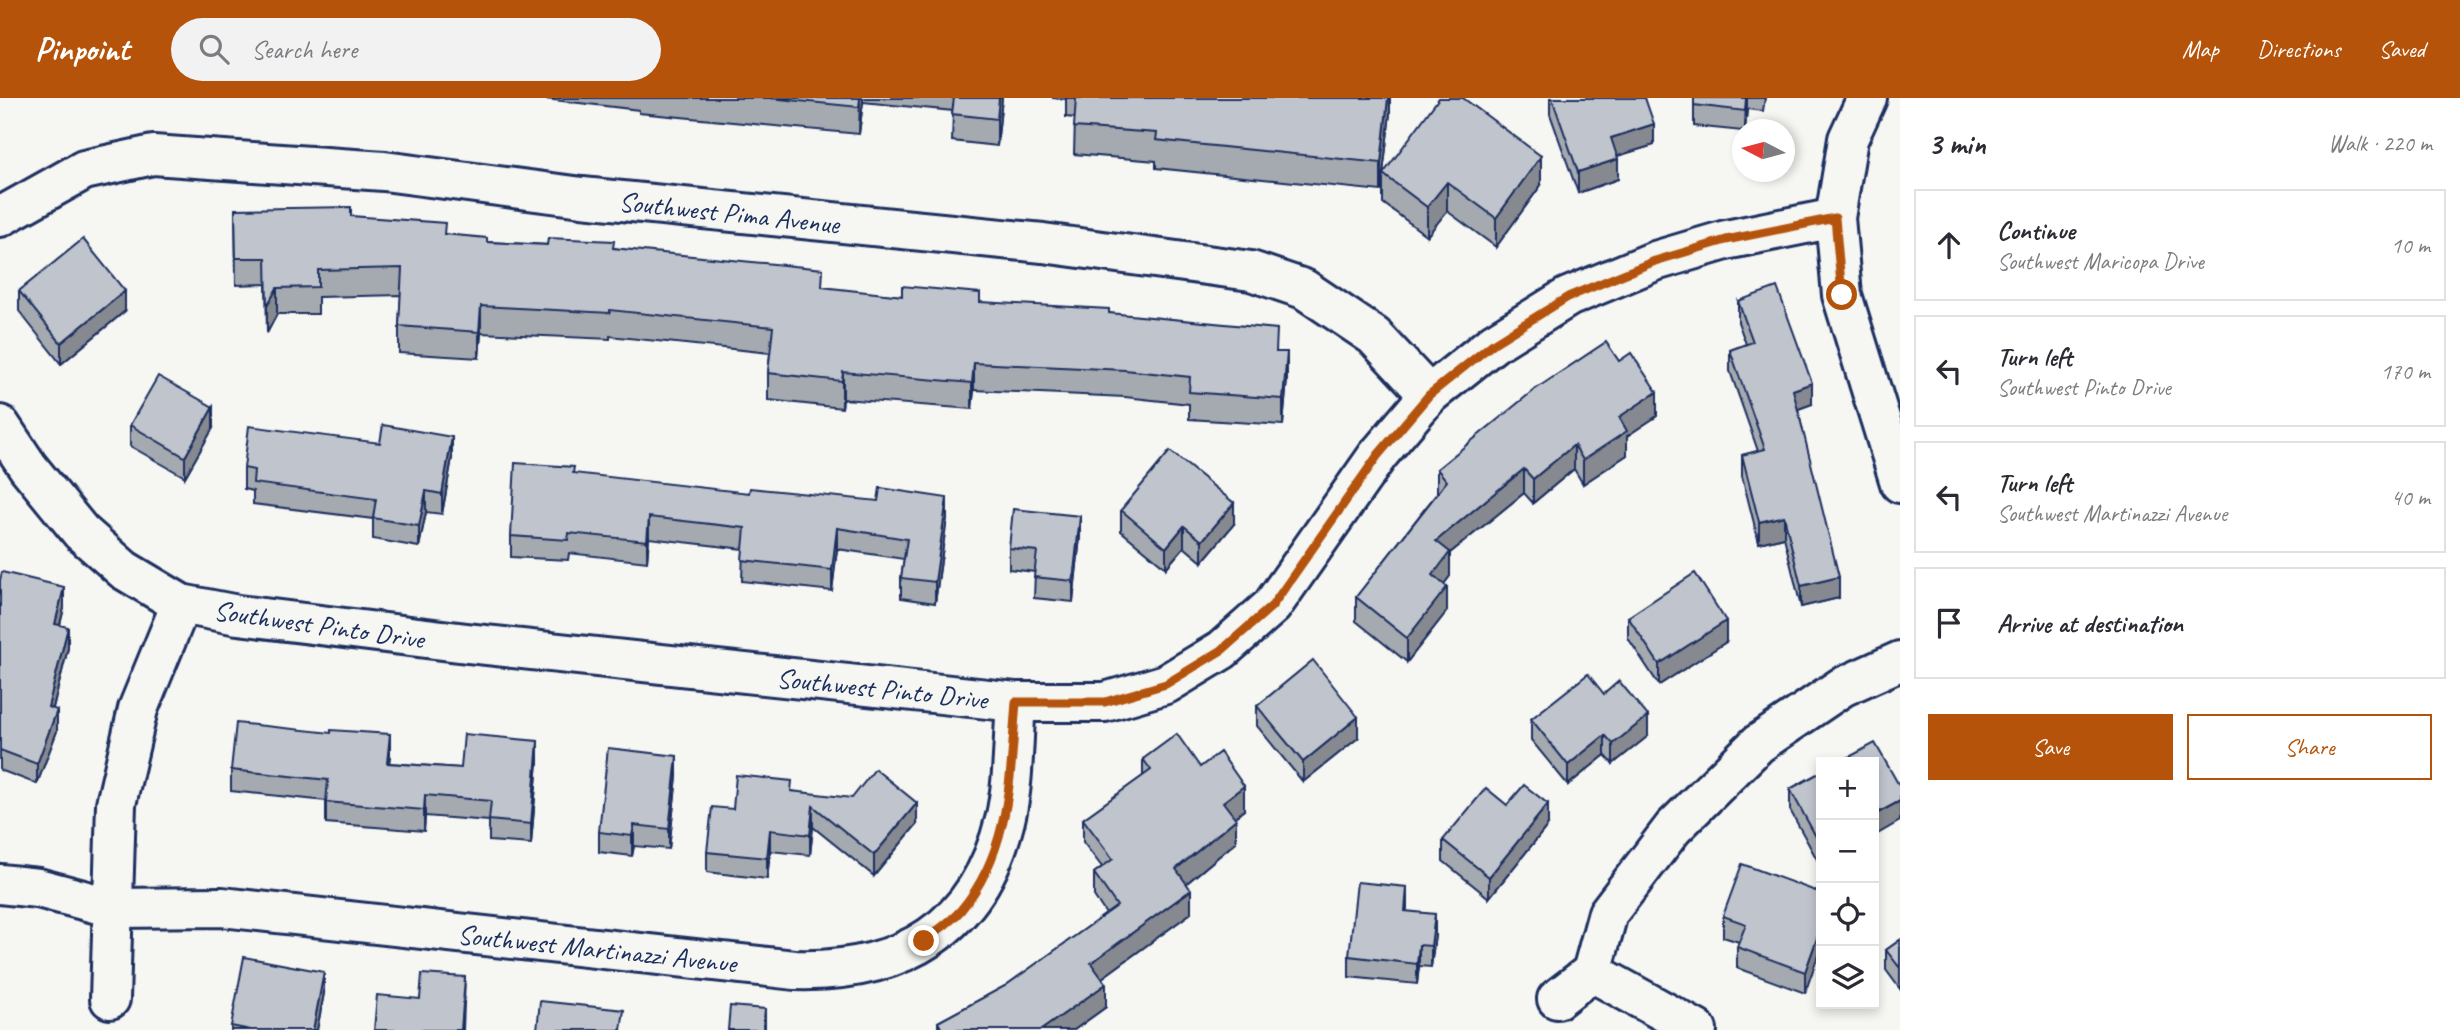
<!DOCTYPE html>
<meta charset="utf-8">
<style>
:root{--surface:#fff;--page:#f2f2f3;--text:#2b2b33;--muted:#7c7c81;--line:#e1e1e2;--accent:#b45309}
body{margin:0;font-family:Caveat,sans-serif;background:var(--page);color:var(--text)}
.controls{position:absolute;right:21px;bottom:21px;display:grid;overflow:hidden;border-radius:0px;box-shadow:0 4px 10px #0003}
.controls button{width:63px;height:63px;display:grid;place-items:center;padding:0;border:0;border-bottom:2px solid var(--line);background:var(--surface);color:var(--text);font:35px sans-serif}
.compass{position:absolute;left:1732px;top:21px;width:63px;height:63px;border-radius:50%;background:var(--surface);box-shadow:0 4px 10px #0003;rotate:276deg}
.stop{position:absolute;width:21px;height:21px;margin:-16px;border:5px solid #b45309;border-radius:50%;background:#fff}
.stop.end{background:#b45309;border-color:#fff;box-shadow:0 2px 7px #0008}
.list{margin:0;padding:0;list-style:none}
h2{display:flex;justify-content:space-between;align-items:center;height:91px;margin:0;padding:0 28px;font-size:30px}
h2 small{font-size:23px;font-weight:400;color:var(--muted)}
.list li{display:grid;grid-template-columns:46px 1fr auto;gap:21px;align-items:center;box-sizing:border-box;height:112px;margin:0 14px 14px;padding:0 14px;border:2px solid var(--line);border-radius:0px}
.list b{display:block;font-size:26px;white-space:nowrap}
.list p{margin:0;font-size:23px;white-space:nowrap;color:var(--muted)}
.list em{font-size:23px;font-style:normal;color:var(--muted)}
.actions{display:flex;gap:14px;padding:21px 28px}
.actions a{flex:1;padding:16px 0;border:2px solid var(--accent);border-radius:0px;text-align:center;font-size:24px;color:var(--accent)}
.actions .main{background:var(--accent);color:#fff}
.icon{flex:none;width:38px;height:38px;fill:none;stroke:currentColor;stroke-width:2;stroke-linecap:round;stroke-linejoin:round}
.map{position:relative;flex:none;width:1900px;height:932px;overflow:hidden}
header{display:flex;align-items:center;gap:42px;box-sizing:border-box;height:98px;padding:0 35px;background:var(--accent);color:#fff}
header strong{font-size:33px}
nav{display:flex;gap:38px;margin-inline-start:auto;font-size:24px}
.search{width:490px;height:63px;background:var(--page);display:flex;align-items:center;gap:18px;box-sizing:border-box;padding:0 24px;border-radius:38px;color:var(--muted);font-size:26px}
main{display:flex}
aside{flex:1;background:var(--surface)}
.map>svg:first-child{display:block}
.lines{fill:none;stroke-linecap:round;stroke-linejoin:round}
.street-casing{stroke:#1b2f5e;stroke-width:44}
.street{stroke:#f6f6f2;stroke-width:38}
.wall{fill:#a5a9b0;stroke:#1b2f5e;stroke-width:2}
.shaded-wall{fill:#868990;stroke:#1b2f5e;stroke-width:2}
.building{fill:#c0c4cd;stroke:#1b2f5e;stroke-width:2}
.route{stroke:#b45309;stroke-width:9}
.labels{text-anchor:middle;stroke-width:5;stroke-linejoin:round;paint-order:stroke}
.street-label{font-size:28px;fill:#1b2f5e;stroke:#f6f6f2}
</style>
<header>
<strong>Pinpoint</strong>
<div class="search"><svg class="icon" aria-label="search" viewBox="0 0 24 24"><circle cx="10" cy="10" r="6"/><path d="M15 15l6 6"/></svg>Search here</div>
<nav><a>Map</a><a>Directions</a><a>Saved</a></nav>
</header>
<main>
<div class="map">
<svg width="1900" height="932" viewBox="0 0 1900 932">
<rect width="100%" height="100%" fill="#f6f6f2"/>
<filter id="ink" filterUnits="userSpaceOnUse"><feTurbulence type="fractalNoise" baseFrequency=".0143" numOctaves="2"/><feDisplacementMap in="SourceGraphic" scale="14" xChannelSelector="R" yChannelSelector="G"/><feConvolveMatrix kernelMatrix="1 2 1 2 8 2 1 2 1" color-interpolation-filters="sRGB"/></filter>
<g filter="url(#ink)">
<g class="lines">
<g class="street-casing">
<g id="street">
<polyline points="1867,0 1848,41 1835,120 1842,197 1900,385"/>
<polyline points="0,119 84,72 153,57 384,73 582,99 1043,145 1251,173 1304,191 1374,238 1429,297"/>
<polyline points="0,327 28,369 81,434 124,472 181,506 238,517 467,545 1016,604 1105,604 1166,586 1222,552 1272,508 1378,357 1429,297 1494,245 1568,199 1655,163 1726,142 1835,120"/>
<path d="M0,786L38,790L113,810L222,809L795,872C902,875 978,831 1005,722C1014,685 1013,642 1016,604"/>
<polyline points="1592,874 1608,815 1673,730 1758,646 1842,589 1900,563"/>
<polyline points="110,901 116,706 138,611 181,506"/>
<polyline points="1557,901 1592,874 1697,932"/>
</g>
</g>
<use href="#street" class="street"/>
</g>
<g class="wall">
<polygon points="536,0 1002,0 997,48 952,43 953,13 863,4 859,36 639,15 639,12"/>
<polygon points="1052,0 1390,0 1390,15 1383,75 1541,87 1496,149 1447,113 1427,138 1383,105 1383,80 1381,93 1156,70 1156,63 1074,56 1075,20 1066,19 1066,1"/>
<polygon points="1550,0 1645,0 1654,47 1617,58 1618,81 1578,95 1550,16"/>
<polygon points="1694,0 1765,0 1763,13 1747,11 1745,32 1742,32 1742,33 1694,28"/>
<polygon points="235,111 351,118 487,144 614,150 823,190 902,198 1109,215 1277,254 1287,281 1283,327 1189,321 1189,306 1125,299 974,292 972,311 843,301 842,310 768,302 768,275 770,255 610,238 610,241 481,235 479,260 399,255 399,228 401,197 318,199 318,216 277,216 267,235 266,186 236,187"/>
<polygon points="19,193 125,213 61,266 19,213"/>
<polygon points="1738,203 1812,306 1798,311 1839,500 1801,509 1784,439 1759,445 1742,378 1742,357 1758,353 1730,273 1730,252 1746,246 1738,224"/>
<polygon points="1657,318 1627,338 1627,357 1583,386 1574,371 1533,405 1524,395 1450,455 1450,478 1444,486 1447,513 1407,564 1356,523 1356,499 1437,395 1437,371"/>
<polygon points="130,327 213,330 185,379 130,348"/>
<polygon points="452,360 442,416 426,414 419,449 373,441 373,421 253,406 253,393 244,391 244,370"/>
<polygon points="574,376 947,420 935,505 901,500 901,480 904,461 837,451 832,493 742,483 743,451 649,440 647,464 569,455 568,462 511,459 511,438"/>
<polygon points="1121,412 1234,426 1202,464 1184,449 1166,470 1121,433"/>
<polygon points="1080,439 1073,504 1034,500 1035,474 1009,471 1009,450"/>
<polygon points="0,482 64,510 60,527 68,550 53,610 57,633 37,686 0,672"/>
<polygon points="1628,519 1726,544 1659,587 1628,540"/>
<polygon points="1604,596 1648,638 1613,666 1605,657 1568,687 1531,642 1531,621"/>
<polygon points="1257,608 1358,640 1303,684 1257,628"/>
<polygon points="390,657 389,665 461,670 538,663 531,746 489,743 489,723 425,718 424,733 326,725 326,703 231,693 231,672"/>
<polygon points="1143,661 1200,669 1244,712 1235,719 1236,744 1187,785 1191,815 1102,880 1106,909 1074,932 938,932 938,924 1005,888 1106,816 1094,798 1094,775 1102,769 1083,744 1083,721 1143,678"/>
<polygon points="1821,674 1820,767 1790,712 1790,691"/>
<polygon points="677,678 669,751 634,748 632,758 599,754 599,734"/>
<polygon points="792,693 917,726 874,778 813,729 810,757 770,753 767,781 707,774 707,754 733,711"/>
<polygon points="1507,707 1548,727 1489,800 1443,763 1443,742"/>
<polygon points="1821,795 1805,895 1737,870 1737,849 1739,844 1723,839 1723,818"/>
<polygon points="1435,837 1431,869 1419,868 1417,886 1349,879 1349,858"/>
<polygon points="1900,842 1900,891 1886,872 1886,852"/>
<polygon points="324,895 317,932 231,932 231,928"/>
</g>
<g class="shaded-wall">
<polygon points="860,0 863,0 863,4 859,36"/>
<polygon points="999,0 1002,0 997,48 997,21"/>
<polygon points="1388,0 1390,0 1390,15 1381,93 1381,65"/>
<polygon points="1746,0 1747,0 1747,11 1745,32"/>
<polygon points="1654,26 1654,47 1611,60 1611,40"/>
<polygon points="1541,58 1541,87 1496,149 1496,120"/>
<polygon points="1618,61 1618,81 1578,95 1578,74"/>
<polygon points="1447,84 1447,113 1427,138 1427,109"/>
<polygon points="277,190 277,216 267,235 267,208"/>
<polygon points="125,193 125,213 61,266 61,245"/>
<polygon points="481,208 481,235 479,260 479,234"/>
<polygon points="1287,254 1287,281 1283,327 1283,301"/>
<polygon points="974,265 974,292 972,311 972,285"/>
<polygon points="843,274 843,301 842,310 842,283"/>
<polygon points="1812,285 1812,306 1793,313 1793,292"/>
<polygon points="1657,294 1657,318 1627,338 1627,357 1583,386 1583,362 1619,319"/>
<polygon points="213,309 213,330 185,379 185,359"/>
<polygon points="452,339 452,360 442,416 442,396"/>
<polygon points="1574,347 1574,371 1533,405 1533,381"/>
<polygon points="1524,371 1524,395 1450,455 1450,478 1433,501 1433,477 1436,443"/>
<polygon points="426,393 426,414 419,449 419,428"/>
<polygon points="947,400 947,420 935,505 935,484"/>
<polygon points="1234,405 1234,426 1202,464 1202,443"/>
<polygon points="1080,418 1080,439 1073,504 1073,483"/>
<polygon points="1784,418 1784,439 1759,445 1759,424"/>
<polygon points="649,419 649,440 647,464 647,443"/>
<polygon points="1184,428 1184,449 1166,470 1166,450"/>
<polygon points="837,430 837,451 832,493 832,472"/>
<polygon points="1839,479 1839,500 1801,509 1801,488"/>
<polygon points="64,489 64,510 55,546 55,526"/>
<polygon points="1447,489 1447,513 1407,564 1407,540"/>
<polygon points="1726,523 1726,544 1659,587 1659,566"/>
<polygon points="68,529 68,550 48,629 48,609"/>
<polygon points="57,612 57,633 37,686 37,666"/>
<polygon points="1648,618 1648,638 1613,666 1613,646"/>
<polygon points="1358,619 1358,640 1303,684 1303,664"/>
<polygon points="390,636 390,657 387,686 387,665"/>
<polygon points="1605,637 1605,657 1568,687 1568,667"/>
<polygon points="538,643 538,663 531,746 531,726"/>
<polygon points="677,658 677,678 669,751 669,731"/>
<polygon points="1244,688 1244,712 1223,728 1223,704"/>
<polygon points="425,697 425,718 424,733 424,712"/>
<polygon points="1900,703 1900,723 1874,738 1874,717"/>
<polygon points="917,705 917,726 874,778 874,757"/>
<polygon points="1548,706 1548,727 1489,800 1489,779"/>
<polygon points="813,708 813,729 810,757 810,737"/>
<polygon points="1236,721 1236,744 1176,794 1176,771"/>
<polygon points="634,727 634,748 632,758 632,738"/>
<polygon points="770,732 770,753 767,781 767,760"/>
<polygon points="1820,746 1821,746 1821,766 1820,767"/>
<polygon points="1407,789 1407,810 1405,834 1405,813"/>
<polygon points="1191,792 1191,815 1091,888 1091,865"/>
<polygon points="1435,816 1435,837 1431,869 1431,848"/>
<polygon points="1821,829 1821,849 1805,895 1805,874"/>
<polygon points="1419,847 1419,868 1417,886 1417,866"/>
<polygon points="324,874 324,895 317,932 313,932"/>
<polygon points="465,879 463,932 461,932"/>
<polygon points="1106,886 1106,909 1074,932 1041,932"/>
<polygon points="765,911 765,932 763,932"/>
</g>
<g class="building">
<polygon points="769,0 860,0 859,9"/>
<polygon points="954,0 999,0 997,21 952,16"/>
<polygon points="1076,0 1388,0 1381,65 1156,42 1157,35 1074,29"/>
<polygon points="1439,0 1463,0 1541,58 1496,120 1447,84 1427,109 1383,76"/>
<polygon points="1552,0 1645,0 1654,26 1611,40 1618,61 1578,74"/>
<polygon points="1694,0 1746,0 1745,13 1694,7"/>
<polygon points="351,109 351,118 445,125 444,136 487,140 487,144 547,147 548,140 614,143 613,150 823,171 822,189 902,198 902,188 980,195 980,204 1109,211 1109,215 1277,231 1276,254 1287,254 1283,301 1189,294 1190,279 1125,272 974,265 972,285 843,274 842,283 768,275 773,229 610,212 610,215 481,208 479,234 399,228 402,170 318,172 318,189 277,190 267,208 266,160 236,160 235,111"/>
<polygon points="83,141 125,193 61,245 19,193"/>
<polygon points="1777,189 1812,285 1793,292 1839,479 1801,488 1784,418 1759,424 1742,357 1765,351 1730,252 1753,244 1738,203"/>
<polygon points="1606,244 1619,263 1631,255 1657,294 1619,319 1627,333 1583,362 1574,347 1533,381 1524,371 1436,443 1450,454 1433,477 1447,489 1407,540 1356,499 1447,383 1437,371 1534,292"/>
<polygon points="158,278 213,309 185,359 130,327"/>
<polygon points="383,327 452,339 442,396 426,393 419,428 373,420 376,401 253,385 254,372 244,370 249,328 380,345"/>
<polygon points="1170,353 1234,405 1202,443 1184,428 1166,450 1121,412"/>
<polygon points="515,365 574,369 573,375 749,395 750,390 878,403 880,390 947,400 935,484 901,480 907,441 837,430 832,472 742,462 745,430 649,419 647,443 569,435 568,442 511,438"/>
<polygon points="1013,411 1080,418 1073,483 1034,479 1037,453 1009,450"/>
<polygon points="2,474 64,489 55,526 68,529 48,609 57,612 37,666 0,652 0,482"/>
<polygon points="1695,475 1726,523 1659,566 1628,519"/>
<polygon points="1313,562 1358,619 1303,664 1257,608"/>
<polygon points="1588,576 1604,596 1619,583 1648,618 1613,646 1605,637 1568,667 1531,621"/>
<polygon points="236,625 331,635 331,632 390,636 387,665 461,670 464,636 538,643 531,726 489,722 491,703 425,697 424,712 326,704 328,682 231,672"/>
<polygon points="1177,636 1200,669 1220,654 1244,688 1223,704 1236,721 1176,771 1191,792 1091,865 1106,886 1041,932 942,932 938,924 1005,888 1117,808 1094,775 1113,761 1083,721 1151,672 1143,661"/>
<polygon points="1875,645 1900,689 1900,703 1874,717 1874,664 1840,664"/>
<polygon points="608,650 677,658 669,731 634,727 632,738 599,734"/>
<polygon points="875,671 917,705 874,757 813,708 810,737 770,732 767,760 707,754 712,709 733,711 736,677 792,683 791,693 852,700"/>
<polygon points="1821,674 1821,746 1820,746 1790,691"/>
<polygon points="1524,687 1548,706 1489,779 1443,742 1486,690 1507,707"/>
<polygon points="1742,766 1821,795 1821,829 1805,874 1737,849 1746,826 1723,818"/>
<polygon points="1357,784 1407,789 1405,813 1435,816 1431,848 1419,847 1417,866 1349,858"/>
<polygon points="1900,842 1900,870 1886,852"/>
<polygon points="244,859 324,874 313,932 251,932 231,928"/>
<polygon points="422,876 465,879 461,932 374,932 377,897 420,901"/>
<polygon points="540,903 624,912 621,932 537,932"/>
<polygon points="730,908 765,911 763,932 728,932"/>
</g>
</g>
<g class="lines" filter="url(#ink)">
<path class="route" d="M924,843C936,833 951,824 961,812C1011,753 1010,677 1016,604H1105L1166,586L1222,552L1272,508L1378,357L1429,297L1494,245L1568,199L1655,163L1726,142L1835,120L1842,197"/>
</g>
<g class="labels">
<g class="street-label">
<text transform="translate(729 114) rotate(6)" y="10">Southwest Pima Avenue</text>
<text transform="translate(319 526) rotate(8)" y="10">Southwest Pinto Drive</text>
<text transform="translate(882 590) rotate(6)" y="10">Southwest Pinto Drive</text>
<text transform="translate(597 850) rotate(6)" y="10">Southwest Martinazzi Avenue</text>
</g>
</g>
</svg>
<div class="controls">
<button>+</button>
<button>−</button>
<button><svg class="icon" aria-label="locate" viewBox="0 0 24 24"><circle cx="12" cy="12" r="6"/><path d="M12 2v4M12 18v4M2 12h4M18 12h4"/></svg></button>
<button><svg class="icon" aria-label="layers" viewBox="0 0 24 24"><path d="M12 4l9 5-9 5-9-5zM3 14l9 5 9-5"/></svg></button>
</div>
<svg class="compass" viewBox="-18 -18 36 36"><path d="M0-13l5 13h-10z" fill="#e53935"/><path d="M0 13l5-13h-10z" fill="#7c7c81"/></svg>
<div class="stop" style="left:1842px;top:197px"></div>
<div class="stop end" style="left:924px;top:843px"></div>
</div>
<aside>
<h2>3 min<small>Walk · 220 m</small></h2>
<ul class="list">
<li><svg class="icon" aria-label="ahead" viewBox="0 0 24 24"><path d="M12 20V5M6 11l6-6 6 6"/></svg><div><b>Continue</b><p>Southwest Maricopa Drive</p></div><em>10 m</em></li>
<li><svg class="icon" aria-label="left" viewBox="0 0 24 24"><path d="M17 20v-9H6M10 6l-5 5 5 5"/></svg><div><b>Turn left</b><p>Southwest Pinto Drive</p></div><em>170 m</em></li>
<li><svg class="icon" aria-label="left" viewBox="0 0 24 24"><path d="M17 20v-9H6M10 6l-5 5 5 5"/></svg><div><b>Turn left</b><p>Southwest Martinazzi Avenue</p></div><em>40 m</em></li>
<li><svg class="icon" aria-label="arrive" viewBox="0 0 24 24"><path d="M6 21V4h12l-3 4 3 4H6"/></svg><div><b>Arrive at destination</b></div></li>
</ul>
<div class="actions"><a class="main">Save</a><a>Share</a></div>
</aside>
</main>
